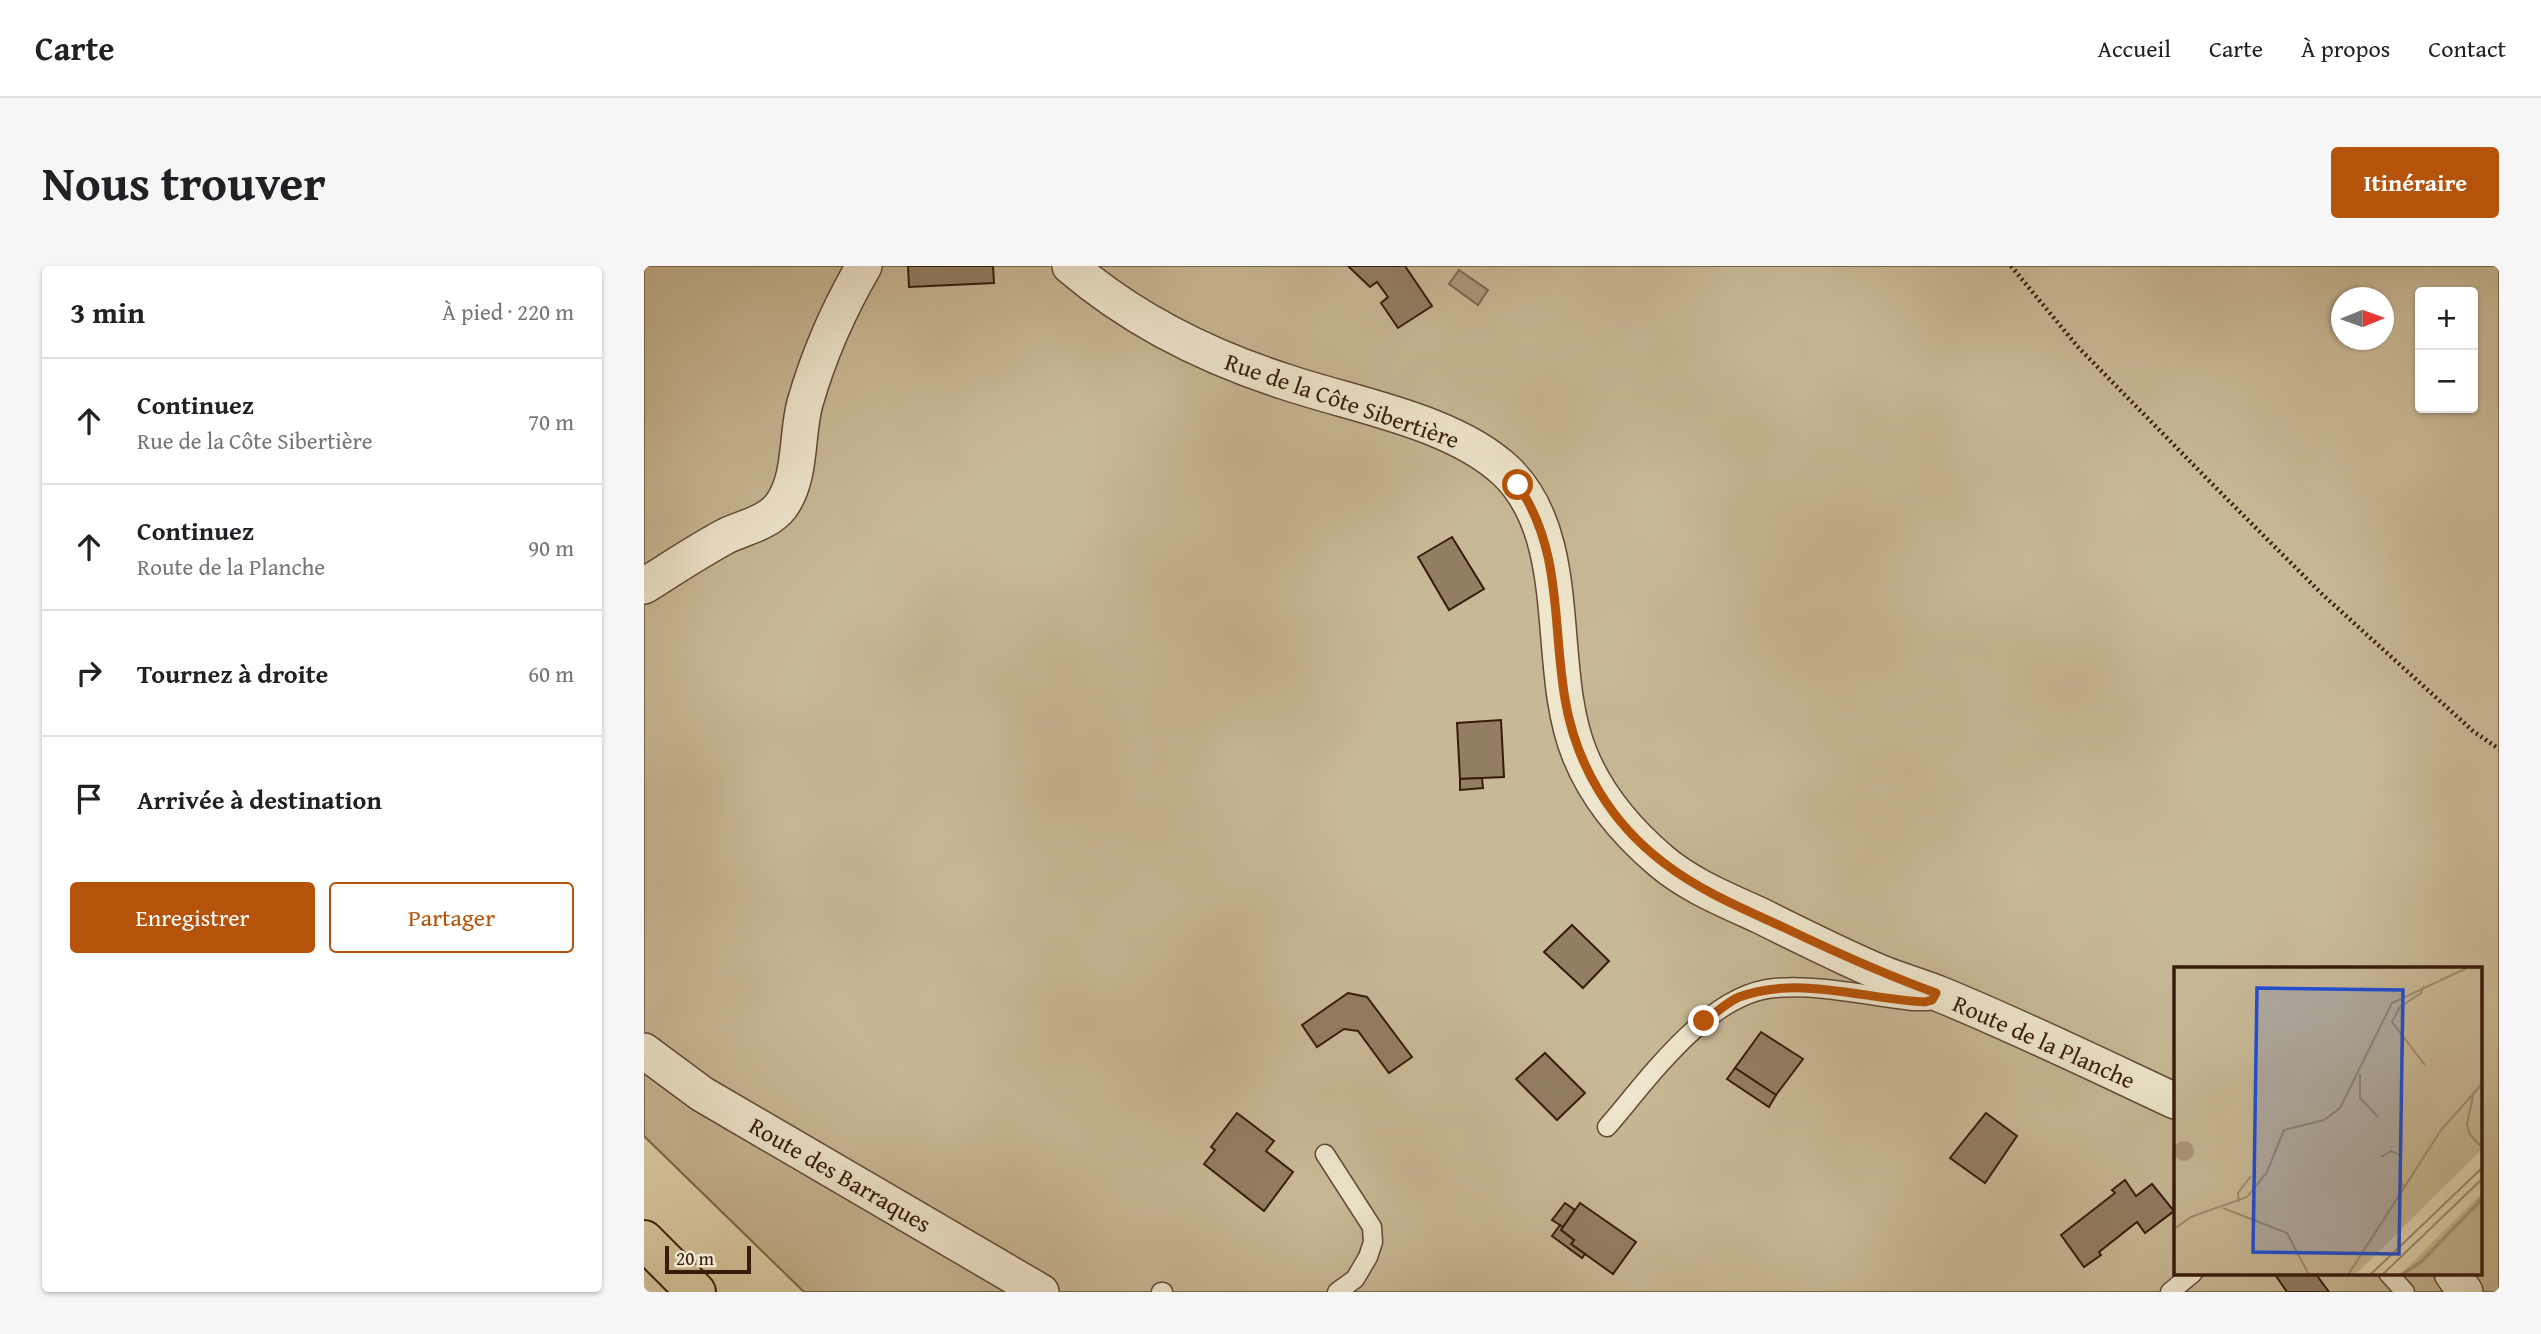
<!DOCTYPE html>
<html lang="fr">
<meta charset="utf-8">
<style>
:root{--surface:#fff;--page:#f6f6f6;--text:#202124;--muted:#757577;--line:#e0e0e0;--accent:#b45309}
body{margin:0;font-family:"Gentium Book Plus",serif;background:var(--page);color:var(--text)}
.controls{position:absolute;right:21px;top:21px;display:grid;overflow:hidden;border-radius:7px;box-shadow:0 2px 5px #0004}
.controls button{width:63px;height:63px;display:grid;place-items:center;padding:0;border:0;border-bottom:2px solid var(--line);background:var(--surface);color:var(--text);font:35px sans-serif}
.compass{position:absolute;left:1687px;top:21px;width:63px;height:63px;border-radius:50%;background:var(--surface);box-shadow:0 2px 5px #0004;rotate:89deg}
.scale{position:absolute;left:21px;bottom:18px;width:86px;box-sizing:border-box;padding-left:7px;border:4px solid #381b0b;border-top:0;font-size:19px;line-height:24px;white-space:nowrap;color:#381b0b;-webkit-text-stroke:5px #eee6cd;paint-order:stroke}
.stop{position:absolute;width:21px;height:21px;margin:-16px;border:5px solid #b45309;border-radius:50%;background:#fff}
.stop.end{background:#b45309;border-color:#fff;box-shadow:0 2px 7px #0008}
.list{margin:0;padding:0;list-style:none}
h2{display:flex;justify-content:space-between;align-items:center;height:91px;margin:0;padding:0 28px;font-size:30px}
h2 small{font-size:23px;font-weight:400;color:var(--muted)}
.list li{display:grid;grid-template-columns:46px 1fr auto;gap:21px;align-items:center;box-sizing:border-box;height:126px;padding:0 28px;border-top:2px solid var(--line)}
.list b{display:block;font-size:26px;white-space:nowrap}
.list p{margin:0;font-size:23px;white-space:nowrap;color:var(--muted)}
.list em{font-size:23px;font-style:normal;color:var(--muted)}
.actions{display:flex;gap:14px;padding:21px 28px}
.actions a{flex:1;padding:16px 0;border:2px solid var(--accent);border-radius:7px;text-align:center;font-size:24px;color:var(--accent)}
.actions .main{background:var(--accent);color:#fff}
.icon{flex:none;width:38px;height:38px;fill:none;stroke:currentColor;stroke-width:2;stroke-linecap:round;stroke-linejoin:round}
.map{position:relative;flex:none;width:1855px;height:1026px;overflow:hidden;border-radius:7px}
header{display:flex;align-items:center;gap:42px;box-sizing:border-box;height:98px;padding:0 35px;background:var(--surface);border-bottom:2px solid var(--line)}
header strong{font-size:33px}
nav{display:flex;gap:38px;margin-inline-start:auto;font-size:24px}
.intro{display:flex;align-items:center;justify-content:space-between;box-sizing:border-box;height:168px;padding:0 42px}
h1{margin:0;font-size:49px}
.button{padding:18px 32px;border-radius:7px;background:var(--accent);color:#fff;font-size:24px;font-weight:700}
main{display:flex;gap:42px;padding:0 42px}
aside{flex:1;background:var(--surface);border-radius:7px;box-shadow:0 2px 5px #0004}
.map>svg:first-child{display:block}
.green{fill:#c8b996;stroke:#806a50;stroke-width:2;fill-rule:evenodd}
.water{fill:#aa9879;stroke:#7c664d;stroke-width:2}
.building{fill:#927e62;stroke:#381b0b;stroke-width:2}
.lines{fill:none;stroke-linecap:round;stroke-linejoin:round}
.service-casing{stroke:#634a35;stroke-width:21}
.minor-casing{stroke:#634a35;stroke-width:38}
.trunk-casing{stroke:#381b0b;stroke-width:42}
.path{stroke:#381b0b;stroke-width:4.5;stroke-dasharray:2 3.5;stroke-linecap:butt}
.service{stroke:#eee6cd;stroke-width:18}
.minor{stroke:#eee6cd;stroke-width:35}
.trunk{stroke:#e5d9b2;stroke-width:38}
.route{stroke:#b45309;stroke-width:9}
.labels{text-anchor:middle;stroke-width:6;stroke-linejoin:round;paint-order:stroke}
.street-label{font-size:24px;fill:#381b0b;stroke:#eee6cd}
.inset-river{fill:none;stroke:#aa9879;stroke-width:3.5}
.inset-road{fill:none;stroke:#a08d6f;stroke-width:2}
.view{fill:#1d4ed8;fill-opacity:0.15;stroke:#1d4ed8;stroke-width:3.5}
.inset-edge{fill:none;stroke:#381b0b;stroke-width:3.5}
</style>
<header>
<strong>Carte</strong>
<nav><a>Accueil</a><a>Carte</a><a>À propos</a><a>Contact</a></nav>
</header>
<div class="intro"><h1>Nous trouver</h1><a class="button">Itinéraire</a></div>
<main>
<aside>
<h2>3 min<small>À pied · 220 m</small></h2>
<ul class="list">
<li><svg class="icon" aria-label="ahead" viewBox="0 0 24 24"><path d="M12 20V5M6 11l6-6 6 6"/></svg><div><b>Continuez</b><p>Rue de la Côte Sibertière</p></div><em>70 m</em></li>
<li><svg class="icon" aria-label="ahead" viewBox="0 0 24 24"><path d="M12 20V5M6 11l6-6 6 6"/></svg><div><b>Continuez</b><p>Route de la Planche</p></div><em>90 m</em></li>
<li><svg class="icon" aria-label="right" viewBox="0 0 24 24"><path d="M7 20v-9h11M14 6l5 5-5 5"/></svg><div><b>Tournez à droite</b></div><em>60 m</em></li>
<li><svg class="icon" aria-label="arrive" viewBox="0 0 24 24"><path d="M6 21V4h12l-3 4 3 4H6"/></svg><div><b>Arrivée à destination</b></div></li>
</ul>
<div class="actions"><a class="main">Enregistrer</a><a>Partager</a></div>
</aside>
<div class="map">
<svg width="1855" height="1026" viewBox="0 0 1855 1026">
<rect width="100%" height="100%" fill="#e5d9b2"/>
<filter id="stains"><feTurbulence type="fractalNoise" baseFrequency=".00286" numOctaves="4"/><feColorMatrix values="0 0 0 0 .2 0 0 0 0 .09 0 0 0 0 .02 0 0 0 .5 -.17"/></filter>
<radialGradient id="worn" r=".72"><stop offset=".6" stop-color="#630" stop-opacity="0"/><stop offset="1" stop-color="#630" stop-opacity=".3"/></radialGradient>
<path class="green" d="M0,0H1855V1026H160L0,870ZM1776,26H1829V142H1776ZM1698,32H1740V74H1698ZM1531,702H1836V1007H1531Z"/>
<polygon class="water" points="815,4 844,24 834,39 805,18"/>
<g class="building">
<polygon points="264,0 349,0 350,17 265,21"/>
<polygon points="704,0 761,0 788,40 754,62 737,37 744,31 733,16 726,21"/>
<polygon points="808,271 840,323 805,344 774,291"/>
<polygon points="857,454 860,511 816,513 813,457"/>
<polygon points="838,512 839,522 816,524 816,513"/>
<polygon points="928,659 965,695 939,722 900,686"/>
<polygon points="704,727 723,731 768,791 745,807 714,765 700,763 673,781 658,759"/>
<polygon points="1117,766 1159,793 1132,829 1091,802"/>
<polygon points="901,787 941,827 913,854 872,813"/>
<polygon points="1091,802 1132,829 1125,841 1083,813"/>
<polygon points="593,847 630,875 622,885 649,906 620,945 560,898 571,884 567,881"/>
<polygon points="1342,847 1373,870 1341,917 1306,892"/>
<polygon points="1481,914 1492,930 1508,918 1530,945 1501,967 1493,956 1455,986 1457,989 1440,1001 1417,969 1471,927 1468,924"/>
<polygon points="921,937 931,944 919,961 908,954"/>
<polygon points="936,937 992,976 969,1008 927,978 930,974 917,964"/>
<polygon points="916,959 919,961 917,964 930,974 927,978 941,988 938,992 908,970"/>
<polygon points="1630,1007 1671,1007 1685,1026 1643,1026"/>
</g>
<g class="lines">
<g class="service-casing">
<g id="service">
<path d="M963,861C1004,814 1064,727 1131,722C1176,718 1224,730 1269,735H1284"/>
<polyline points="681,888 728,961 729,976 724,991 711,1013 693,1026"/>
<polyline points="1744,1007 1761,1026"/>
<polyline points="517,1026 519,1026"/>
<polyline points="1526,1026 1549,1007"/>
</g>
</g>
<g class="minor-casing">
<g id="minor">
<path d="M426,0C489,54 564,91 642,116C710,139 809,155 862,205C933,273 900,402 936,489C953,531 983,566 1017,595C1045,619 1082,634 1115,649C1153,668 1191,687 1230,704C1250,713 1272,719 1293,727C1374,760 1452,798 1531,835"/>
<path d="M0,320C27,303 54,285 82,270C101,261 124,257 137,240C158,211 152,169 161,137C175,88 195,43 220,0"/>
<polyline points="0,785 58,828 397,1026"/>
<polyline points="1808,1007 1821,1026"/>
</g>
</g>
<g class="trunk-casing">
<polyline id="trunk" points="0,974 52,1026"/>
</g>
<polyline class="path" points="1367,0 1434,81 1579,229 1679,329 1829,465 1855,483"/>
<use href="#service" class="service"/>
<use href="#minor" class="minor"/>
<use href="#trunk" class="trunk"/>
</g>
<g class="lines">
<path class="route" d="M874,219C919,286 908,358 921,433C932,499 967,557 1020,597C1056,625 1100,643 1141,662C1191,686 1240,708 1292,727L1288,734L1281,736C1220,733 1155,709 1095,731C1083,736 1071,748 1060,755"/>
</g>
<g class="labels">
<g class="street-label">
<text transform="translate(698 135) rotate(19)" y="8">Rue de la Côte Sibertière</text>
<text transform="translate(1400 776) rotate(24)" y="8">Route de la Planche</text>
<text transform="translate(196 909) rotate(30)" y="8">Route des Barraques</text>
</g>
</g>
<g transform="translate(1530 701)">
<rect width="308" height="308" fill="#e5d9b2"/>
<path d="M0,0H308V182L181,308H0ZM308,226V308H226Z" fill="#c8b996"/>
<path d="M0 184a10 10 0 1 1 20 0a10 10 0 1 1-20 0Z" fill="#aa9879"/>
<path class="inset-river" d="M227,308L247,295L308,232"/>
<path class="inset-road" d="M250,19L247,26L226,40L218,55L251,98M186,107V131L204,150M300,124L293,157L296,168L308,180M207,190L217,184L226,188V216L232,220M65,235L64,226L77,209M49,241L113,266L135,308M0,262L17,250L73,230L93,205L110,163L150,153L166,141L218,36L295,0M174,308L267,163L308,117M196,308L308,201M208,308L308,212"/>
<path class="view" d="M83,21L229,23L225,287L79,285Z"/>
<rect width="308" height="308" class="inset-edge"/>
</g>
<rect width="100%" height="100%" filter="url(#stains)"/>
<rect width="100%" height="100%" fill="url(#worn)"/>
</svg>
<div class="controls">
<button>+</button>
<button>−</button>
</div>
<svg class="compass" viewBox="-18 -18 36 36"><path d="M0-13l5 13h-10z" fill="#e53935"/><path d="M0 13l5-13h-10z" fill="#757577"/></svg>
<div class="scale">20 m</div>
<div class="stop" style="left:874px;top:219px"></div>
<div class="stop end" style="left:1060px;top:755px"></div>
</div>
</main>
